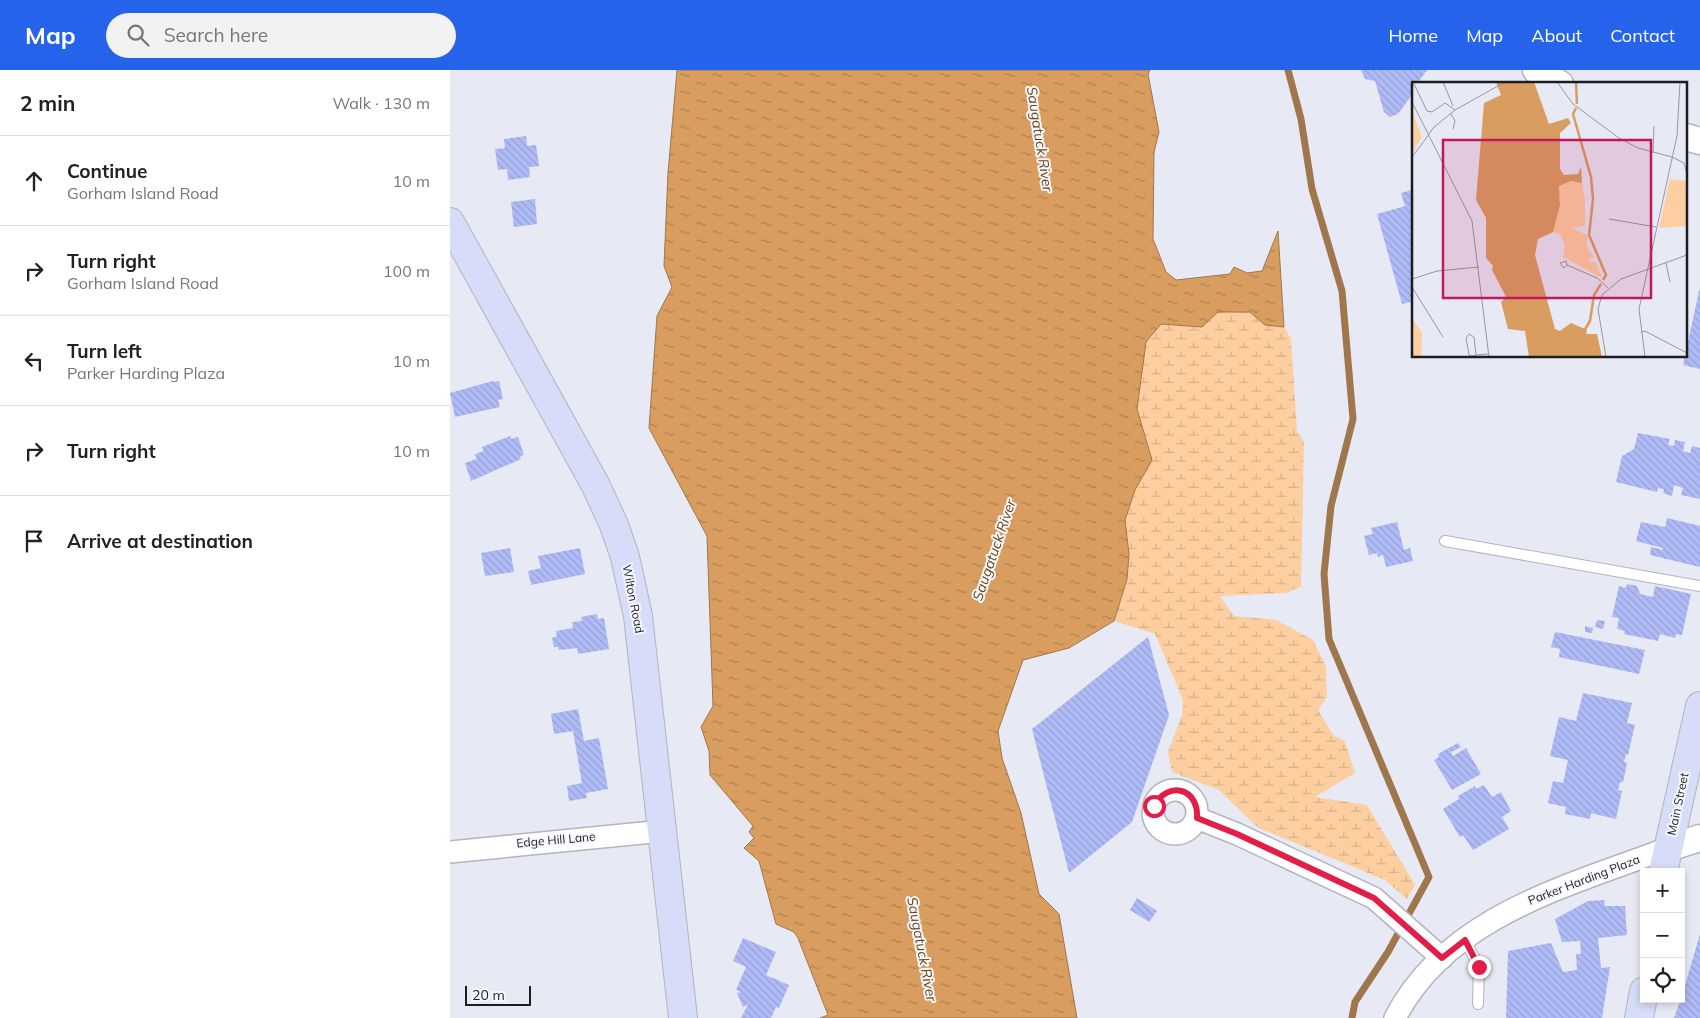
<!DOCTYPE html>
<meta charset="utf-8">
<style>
:root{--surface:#fff;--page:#f2f2f2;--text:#222;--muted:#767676;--line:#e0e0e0;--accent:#2563eb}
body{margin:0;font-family:Mulish,sans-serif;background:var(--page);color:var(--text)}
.controls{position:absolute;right:15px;bottom:15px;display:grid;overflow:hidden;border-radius:0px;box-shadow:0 2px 8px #0003}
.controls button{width:45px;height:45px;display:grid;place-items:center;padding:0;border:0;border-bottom:1px solid var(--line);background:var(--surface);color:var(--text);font:25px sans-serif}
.scale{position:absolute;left:15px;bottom:12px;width:66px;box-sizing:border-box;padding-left:5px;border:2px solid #1c1d20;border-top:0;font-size:14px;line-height:18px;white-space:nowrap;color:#1c1d20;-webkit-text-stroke:4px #f5f7fd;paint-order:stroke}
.stop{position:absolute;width:15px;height:15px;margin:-11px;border:4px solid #e11d48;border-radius:50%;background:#fff}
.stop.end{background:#e11d48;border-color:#fff;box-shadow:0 1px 5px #0008}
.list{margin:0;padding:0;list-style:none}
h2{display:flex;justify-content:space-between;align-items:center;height:65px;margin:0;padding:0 20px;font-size:21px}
h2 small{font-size:16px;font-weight:400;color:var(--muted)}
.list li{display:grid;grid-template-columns:32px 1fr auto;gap:15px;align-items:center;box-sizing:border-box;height:90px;padding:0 20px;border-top:1px solid var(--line)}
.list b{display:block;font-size:19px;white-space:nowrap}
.list p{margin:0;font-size:16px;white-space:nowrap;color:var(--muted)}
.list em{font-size:16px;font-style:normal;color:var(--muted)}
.icon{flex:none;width:28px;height:28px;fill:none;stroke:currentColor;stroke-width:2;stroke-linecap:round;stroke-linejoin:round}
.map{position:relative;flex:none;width:1250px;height:948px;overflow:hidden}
header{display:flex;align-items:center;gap:30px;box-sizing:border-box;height:70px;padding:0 25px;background:var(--accent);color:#fff}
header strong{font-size:24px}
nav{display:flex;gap:28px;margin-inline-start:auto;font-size:18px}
.search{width:350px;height:45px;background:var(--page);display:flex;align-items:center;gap:12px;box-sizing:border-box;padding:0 18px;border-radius:28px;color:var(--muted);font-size:19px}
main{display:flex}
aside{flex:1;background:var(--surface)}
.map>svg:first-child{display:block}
.wetland{fill:url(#wetland-marsh)}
.water{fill:url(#water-ripples);stroke:#a0774c}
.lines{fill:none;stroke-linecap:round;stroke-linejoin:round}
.stream{stroke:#a0774c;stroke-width:7}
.building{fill:url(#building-back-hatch)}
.service-casing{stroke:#b2b4be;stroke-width:12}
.minor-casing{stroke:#b2b4be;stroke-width:24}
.tertiary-casing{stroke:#b2b4be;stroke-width:29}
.secondary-casing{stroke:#b2b4be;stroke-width:30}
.service{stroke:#fff;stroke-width:10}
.minor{stroke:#fff;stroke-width:21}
.tertiary{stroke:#fff;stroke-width:26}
.secondary{stroke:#d7dcf9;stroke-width:28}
.route{stroke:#e11d48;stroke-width:6}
.labels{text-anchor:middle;stroke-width:4;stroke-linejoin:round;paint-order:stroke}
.street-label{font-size:12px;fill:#1c1d20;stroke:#f5f7fd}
.water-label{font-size:14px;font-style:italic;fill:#6a4212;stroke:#f5f7fd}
.inset-river{fill:none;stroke:#d99d5f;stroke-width:2.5}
.inset-road{fill:none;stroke:#96979f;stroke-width:1}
.view{fill:#c2185b;fill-opacity:0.15;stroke:#c2185b;stroke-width:2.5}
.inset-edge{fill:none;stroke:#1c1d20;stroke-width:2.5}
</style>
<header>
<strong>Map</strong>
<div class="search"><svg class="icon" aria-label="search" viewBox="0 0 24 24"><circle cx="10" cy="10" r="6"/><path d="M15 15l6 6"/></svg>Search here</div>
<nav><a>Home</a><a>Map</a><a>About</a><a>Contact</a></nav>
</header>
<main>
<aside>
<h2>2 min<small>Walk · 130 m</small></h2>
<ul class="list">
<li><svg class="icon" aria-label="ahead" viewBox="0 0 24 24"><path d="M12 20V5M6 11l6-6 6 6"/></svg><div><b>Continue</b><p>Gorham Island Road</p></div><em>10 m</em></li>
<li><svg class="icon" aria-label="right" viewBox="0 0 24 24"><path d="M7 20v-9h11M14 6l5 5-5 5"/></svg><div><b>Turn right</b><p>Gorham Island Road</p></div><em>100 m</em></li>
<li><svg class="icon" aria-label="left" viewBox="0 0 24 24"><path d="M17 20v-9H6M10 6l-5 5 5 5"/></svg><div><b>Turn left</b><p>Parker Harding Plaza</p></div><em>10 m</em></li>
<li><svg class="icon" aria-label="right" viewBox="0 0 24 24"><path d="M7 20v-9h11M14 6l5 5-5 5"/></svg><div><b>Turn right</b></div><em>10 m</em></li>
<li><svg class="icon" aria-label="arrive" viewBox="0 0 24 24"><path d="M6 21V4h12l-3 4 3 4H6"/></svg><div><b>Arrive at destination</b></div></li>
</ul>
</aside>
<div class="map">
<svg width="1250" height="948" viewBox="0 0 1250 948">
<defs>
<pattern id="wetland-marsh" width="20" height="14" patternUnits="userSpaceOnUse" patternTransform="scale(1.25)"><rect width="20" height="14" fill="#fdce9f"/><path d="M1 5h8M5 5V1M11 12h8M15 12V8" fill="none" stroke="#d8b089"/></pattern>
<pattern id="water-ripples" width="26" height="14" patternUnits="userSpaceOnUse" patternTransform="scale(1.25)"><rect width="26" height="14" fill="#d99d5f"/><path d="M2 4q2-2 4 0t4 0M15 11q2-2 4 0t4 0" fill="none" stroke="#af7f4e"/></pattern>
<pattern id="building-back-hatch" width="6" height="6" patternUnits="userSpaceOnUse" patternTransform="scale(1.25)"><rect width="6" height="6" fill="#afbbf6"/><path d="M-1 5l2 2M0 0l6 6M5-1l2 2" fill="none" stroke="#96a0d3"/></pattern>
</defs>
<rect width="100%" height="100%" fill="#e7e9f4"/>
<polygon class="wetland" points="768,242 800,242 815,255 834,257 841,269 847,361 854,371 851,517 836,523 770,526 784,546 826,550 863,570 876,596 877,627 868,640 883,665 895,671 905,703 865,727 917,735 965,815 957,829 935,810 807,757 769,720 722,702 718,682 732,645 733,630 705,564 664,551 677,509 679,484 675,450 685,420 702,390 687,339 696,272 711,254 752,257"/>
<polygon class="water" points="227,0 700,0 698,4 709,62 704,82 703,169 716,202 726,210 780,204 784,197 797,203 812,201 828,161 834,257 815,255 800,242 768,242 752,257 711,254 696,272 687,339 702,390 685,420 675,450 679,484 677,509 664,551 619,578 573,590 548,661 552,688 571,743 589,824 609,844 627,948 370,948 378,945 348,868 344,862 326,854 309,791 294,778 304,768 299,762 303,756 260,705 259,681 251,657 263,636 257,466 199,358 207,246 222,217 214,196 218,103"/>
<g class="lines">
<polyline class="stream" points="838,0 851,49 862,119 892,221 903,349 881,436 874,504 879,569 979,807 938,882 905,932 902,948"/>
</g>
<g class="building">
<polygon points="911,0 977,0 967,14 964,14 964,22 948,44 940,47 934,42 925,11 915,9"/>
<polygon points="76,66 77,76 86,75 89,96 79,97 80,107 58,110 57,99 48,100 45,79 55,78 54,69"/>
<polygon points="962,120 964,231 952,234 927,144 955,136 951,123"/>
<polygon points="85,129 87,154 64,157 61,132"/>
<polygon points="1250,217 1250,299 1233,295"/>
<polygon points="43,311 44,312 49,311 53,329 48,330 50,337 5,347 0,323"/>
<polygon points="1188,363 1220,369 1218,375 1224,376 1225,370 1235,372 1233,381 1240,383 1242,376 1250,378 1250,429 1231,425 1233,418 1224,415 1222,426 1213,423 1214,419 1208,418 1207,422 1166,412 1172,386 1184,379"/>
<polygon points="60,366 61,369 68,367 74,385 70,386 71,389 21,411 15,393 27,389 25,384 34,381 32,377"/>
<polygon points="1217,448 1250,456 1250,497 1200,485 1201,477 1213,480 1213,478 1186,471 1191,452 1215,457"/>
<polygon points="947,452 954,480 960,478 963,491 936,497 933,485 928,487 927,483 919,485 914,466 923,464 921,458"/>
<polygon points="60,478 64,502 35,506 31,483"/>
<polygon points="130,478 135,504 81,515 78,501 91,498 88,486"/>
<polygon points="1177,514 1187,516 1190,524 1203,527 1205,516 1241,524 1232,565 1226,564 1225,568 1210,564 1208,571 1174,564 1175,561 1167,559 1169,548 1162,547 1169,516 1176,518"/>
<polygon points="147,544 148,549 154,548 159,579 128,584 127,578 109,580 108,577 104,577 102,568 107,566 106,561 123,558 122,552 132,551 131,547"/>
<polygon points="1147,550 1155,551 1153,559 1145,557"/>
<polygon points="1135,556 1143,558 1142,563 1135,562"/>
<polygon points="1105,562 1195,580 1189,604 1109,587 1110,579 1101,577"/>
<polygon points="698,567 719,645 682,752 619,803 582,659"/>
<polygon points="1133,623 1182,633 1177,653 1185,655 1178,685 1176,684 1174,692 1177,693 1173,712 1170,712 1168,720 1172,721 1166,749 1141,743 1140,749 1115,744 1116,737 1098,733 1103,711 1113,713 1118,690 1100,686 1109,647 1126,651"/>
<polygon points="128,639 134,671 149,668 158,719 136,723 137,728 119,731 117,716 132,713 123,661 104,664 101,644"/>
<polygon points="1008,673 1011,677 1001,682 1003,686 1016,678 1031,704 1002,720 984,690 989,687 988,684"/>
<polygon points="1034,715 1042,727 1051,722 1061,741 1052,747 1059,759 1023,780 1013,765 1010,767 993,739 1009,729 1008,726 1025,716 1026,719"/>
<polygon points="687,828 707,841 699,852 680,840"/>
<polygon points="1154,830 1155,836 1175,836 1177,865 1148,868 1151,898 1160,897 1152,948 1056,948 1058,881 1101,873 1113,902 1127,900 1126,884 1131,884 1130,871 1112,872 1105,849 1138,831"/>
<polygon points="1250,864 1250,948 1224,948 1231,929"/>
<polygon points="293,868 326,882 316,905 339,915 329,938 326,937 321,948 291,948 298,934 293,937 287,923 291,922 286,920 296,897 283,891"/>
</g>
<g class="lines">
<g class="service-casing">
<g id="service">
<polyline points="995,471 1250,516"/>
<polyline points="1015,870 1029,897 1028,934"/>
</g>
</g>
<g class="minor-casing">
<g id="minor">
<circle cx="725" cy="742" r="22"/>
<polyline points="747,748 787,764 924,828 992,888"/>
<polyline points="0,782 213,761"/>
<path d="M945,948C998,845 1119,816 1218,778"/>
</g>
</g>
<g class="tertiary-casing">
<g id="tertiary">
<polyline points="1086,0 1110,14"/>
<polyline points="1236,67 1250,71"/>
<polyline points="1218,778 1250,768"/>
</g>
</g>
<g class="secondary-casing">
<g id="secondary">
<polyline points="0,152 145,414 164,455 175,487 188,546 233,948"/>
<polyline points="1213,802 1250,636"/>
<polyline points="1189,948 1194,921"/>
</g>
</g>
<use href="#service" class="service"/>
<use href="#minor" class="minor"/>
<use href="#tertiary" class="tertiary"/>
<use href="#secondary" class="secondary"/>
</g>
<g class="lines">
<path class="route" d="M704,736C718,710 749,718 747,748L787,764L924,828L992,888L1015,870L1029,897"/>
</g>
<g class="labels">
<g class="street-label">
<text transform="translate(183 529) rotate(79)" y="4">Wilton Road</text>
<text transform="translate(1228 734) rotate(-78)" y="4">Main Street</text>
<text transform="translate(106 770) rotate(-5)" y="4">Edge Hill Lane</text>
<text transform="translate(1134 810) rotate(-21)" y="4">Parker Harding Plaza</text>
</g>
<g class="water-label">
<text transform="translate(590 69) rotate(81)" y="5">Saugatuck River</text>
<text transform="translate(544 480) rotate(-71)" y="5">Saugatuck River</text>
<text transform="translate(472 879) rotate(79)" y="5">Saugatuck River</text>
</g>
</g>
<g transform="translate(962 12)">
<rect width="275" height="275" fill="#e7e9f4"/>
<path d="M258,97L274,99L275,144L247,146Z" fill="#fdce9f"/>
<path d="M159,99L170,101L173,120V144L159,146L175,153V165L182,175L176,179L184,181L190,196L151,175L153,163L148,152L141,150L148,123L147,104Z" fill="#fdce9f"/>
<path d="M0,29L10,55L0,71ZM0,236L10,251L9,275H0Z" fill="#fdce9f"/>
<path d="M84,0H122L137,42L156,36L159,41L148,51V87L152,93L166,92L169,85L170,101L159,99L147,104L148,123L141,150L126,157L123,173L143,247L148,249L159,241L175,248L174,252H185L190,275H117L113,249L96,247L89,220L94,215L80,188L81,184L74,176V136L64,118L72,21L89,13Z" fill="#d99d5f"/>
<path class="inset-river" d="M164,0L165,22M164,26L161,32L179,95L181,117L177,153L194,193L191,198M172,249L178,239L182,213L189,202"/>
<path class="inset-road" d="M1,0L15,29L20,30L33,21L43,28M31,0L41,24M145,0L161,22L207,56L226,66L260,75M0,20L60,139L77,275M39,32L43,39L41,47M15,55L21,46L43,28L93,0M241,71L242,44M0,75L15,55M260,75L272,81L275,92M197,137L244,145M254,181L258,200M155,183L152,186L148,181L154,179L155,183L185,196L196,206M0,197L25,189L67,185M0,205L31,255M229,250L233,249L275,271M64,273L62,255L57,252L54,256L57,273L60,274L64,273L76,272M194,275L186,227L190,213L209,197L275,173M233,275L227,227L265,54L268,0"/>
<path class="view" d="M31,58H239V216H31Z"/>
<rect width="275" height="275" class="inset-edge"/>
</g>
</svg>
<div class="controls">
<button>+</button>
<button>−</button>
<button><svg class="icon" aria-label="locate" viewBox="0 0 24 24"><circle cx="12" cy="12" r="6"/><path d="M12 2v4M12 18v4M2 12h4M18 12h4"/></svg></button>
</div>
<div class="scale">20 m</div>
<div class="stop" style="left:704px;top:736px"></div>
<div class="stop end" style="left:1029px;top:897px"></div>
</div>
</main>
